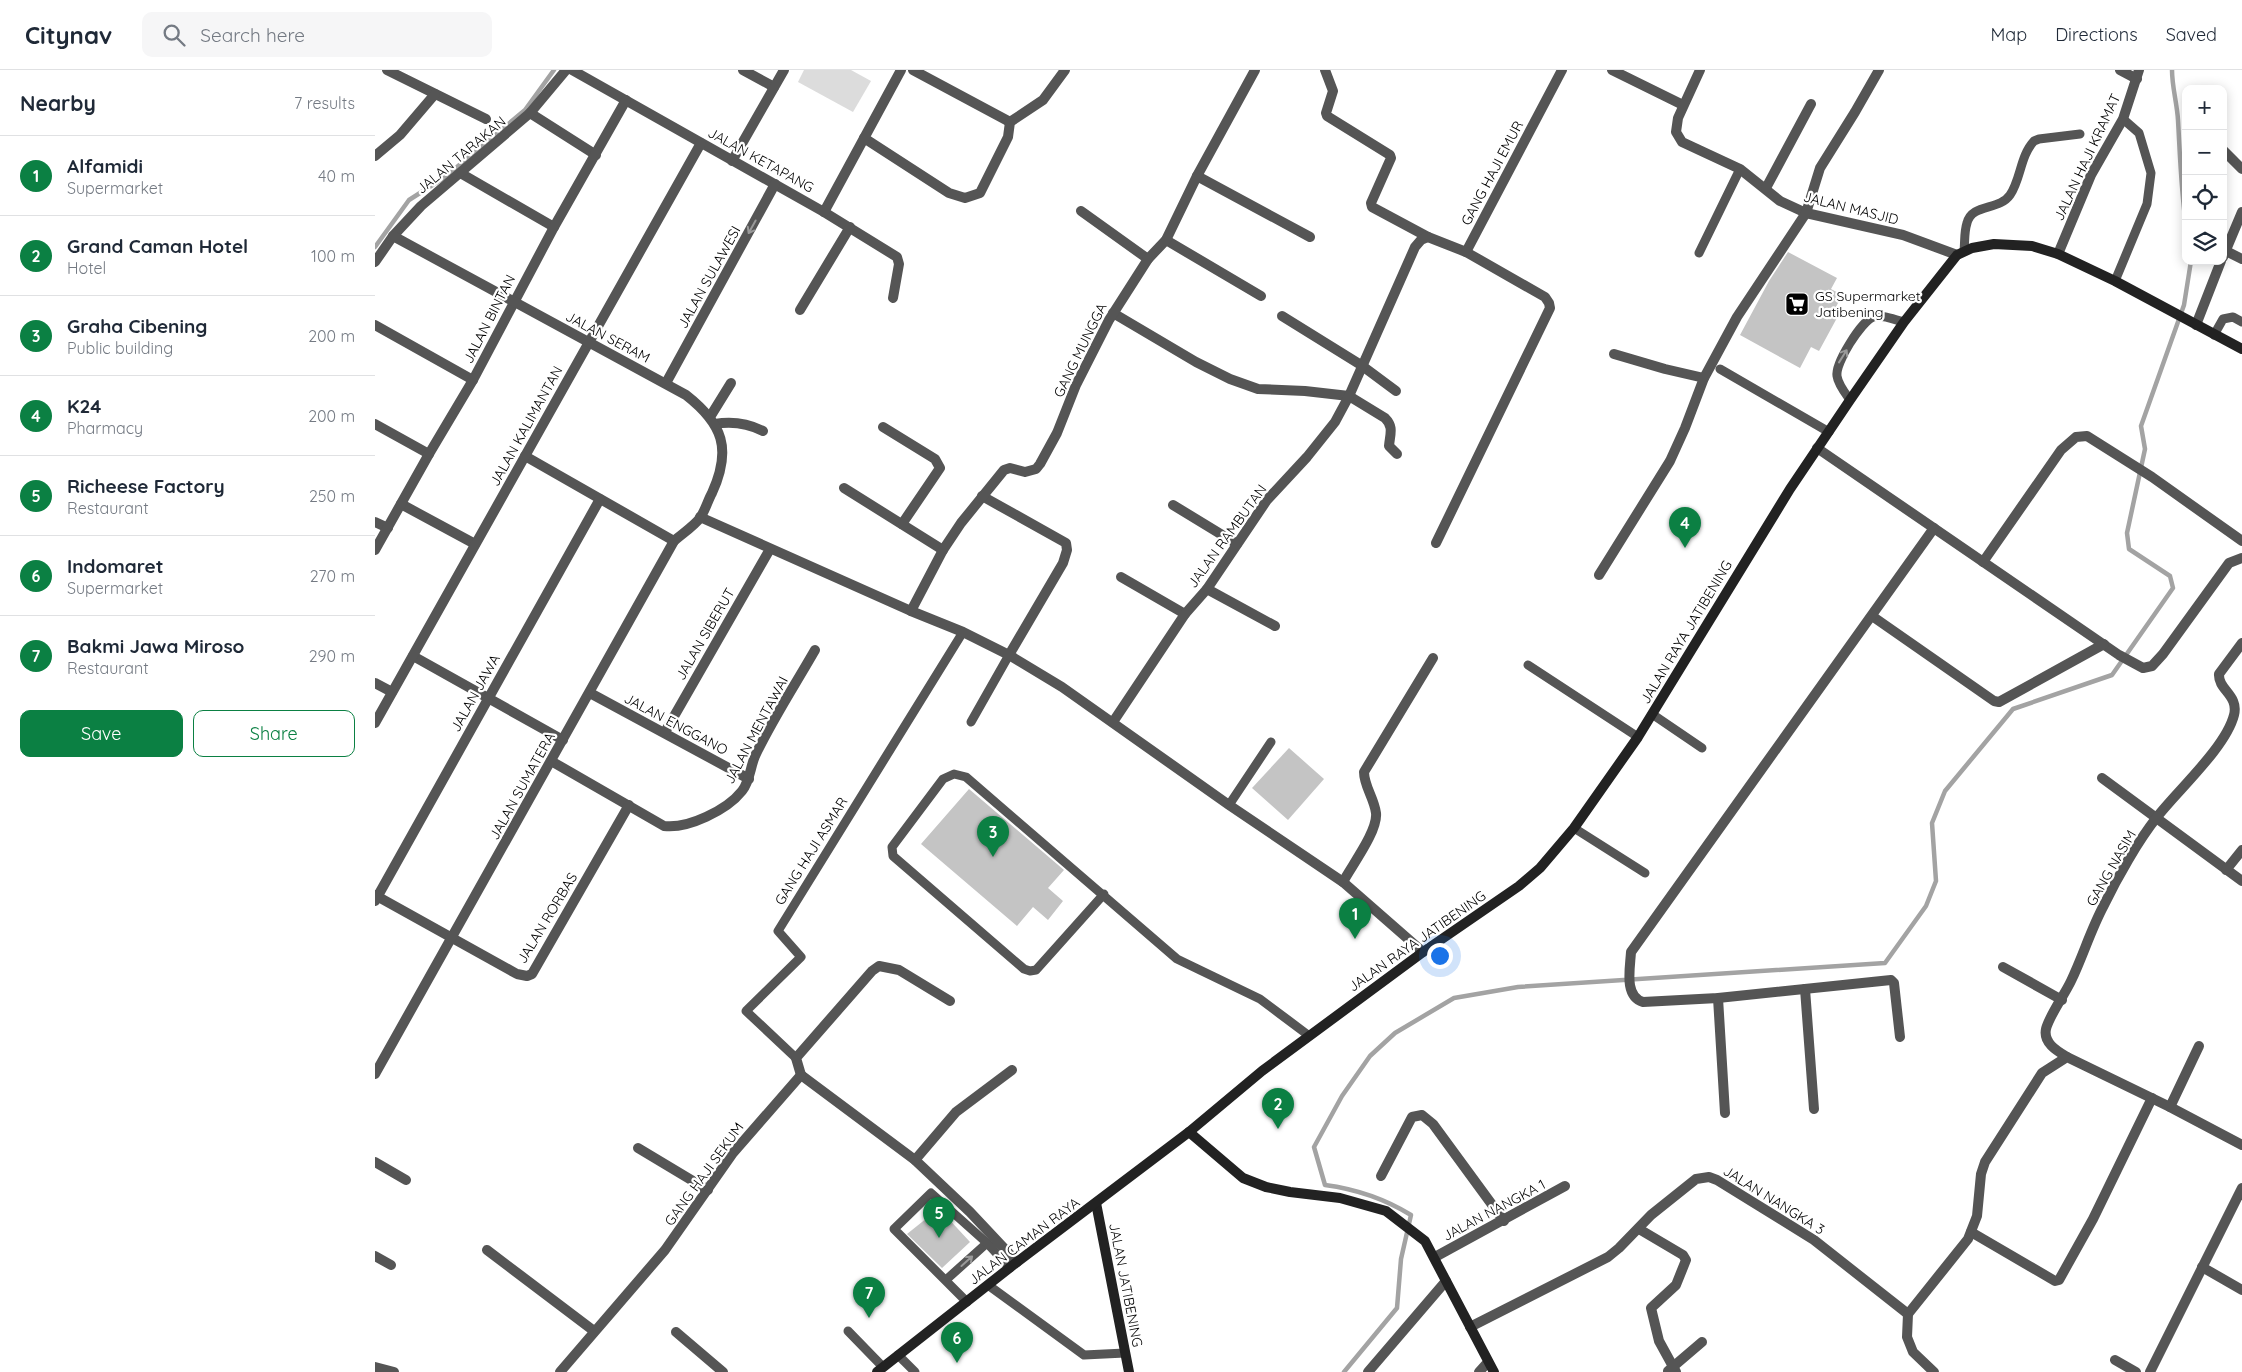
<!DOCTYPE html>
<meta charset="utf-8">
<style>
:root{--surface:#fff;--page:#f6f6f7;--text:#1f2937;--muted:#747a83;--line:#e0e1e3;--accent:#0b8043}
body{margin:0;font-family:Quicksand,sans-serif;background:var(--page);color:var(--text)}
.controls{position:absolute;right:15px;top:15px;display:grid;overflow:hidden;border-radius:10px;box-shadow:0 2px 12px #0003}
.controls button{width:45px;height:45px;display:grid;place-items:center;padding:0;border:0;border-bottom:1px solid var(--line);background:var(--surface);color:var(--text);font:25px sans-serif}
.you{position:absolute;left:1064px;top:885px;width:18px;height:18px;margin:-12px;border:4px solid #fff;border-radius:50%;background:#1a73e8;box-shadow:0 0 0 8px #1a73e833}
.badge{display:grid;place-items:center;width:32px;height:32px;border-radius:50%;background:var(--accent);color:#fff;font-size:16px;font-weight:700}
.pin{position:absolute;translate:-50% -41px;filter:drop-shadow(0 1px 2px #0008)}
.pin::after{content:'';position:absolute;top:26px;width:18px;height:15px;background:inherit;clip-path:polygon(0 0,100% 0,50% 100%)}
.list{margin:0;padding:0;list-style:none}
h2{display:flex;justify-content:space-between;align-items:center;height:65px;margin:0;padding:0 20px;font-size:21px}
h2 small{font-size:16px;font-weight:400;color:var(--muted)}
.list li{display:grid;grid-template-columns:32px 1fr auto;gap:15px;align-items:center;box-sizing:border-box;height:80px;padding:0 20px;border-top:1px solid var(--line)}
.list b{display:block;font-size:19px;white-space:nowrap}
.list p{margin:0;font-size:16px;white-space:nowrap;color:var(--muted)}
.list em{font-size:16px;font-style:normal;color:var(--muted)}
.actions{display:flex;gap:10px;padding:15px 20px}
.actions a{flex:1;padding:11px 0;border:1px solid var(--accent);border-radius:10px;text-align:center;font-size:18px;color:var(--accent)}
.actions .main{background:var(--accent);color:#fff}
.icon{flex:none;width:28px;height:28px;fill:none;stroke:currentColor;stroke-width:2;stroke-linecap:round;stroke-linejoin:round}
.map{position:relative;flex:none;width:1867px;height:1302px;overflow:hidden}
header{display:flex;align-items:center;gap:30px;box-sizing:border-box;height:70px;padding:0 25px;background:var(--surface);border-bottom:1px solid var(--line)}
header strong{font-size:24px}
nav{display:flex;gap:28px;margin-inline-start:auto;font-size:18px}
.search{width:350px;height:45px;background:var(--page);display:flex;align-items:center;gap:12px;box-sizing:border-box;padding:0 18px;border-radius:10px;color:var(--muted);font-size:19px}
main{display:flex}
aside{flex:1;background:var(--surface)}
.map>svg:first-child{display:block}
.green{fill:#dcdcdc}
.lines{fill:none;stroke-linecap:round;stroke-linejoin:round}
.stream{stroke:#a3a3a3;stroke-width:4.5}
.building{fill:#c4c4c4}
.lane{stroke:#555;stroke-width:9}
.street{stroke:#555;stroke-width:10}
.secondary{stroke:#222;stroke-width:10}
.oneway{stroke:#999}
.labels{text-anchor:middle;stroke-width:4.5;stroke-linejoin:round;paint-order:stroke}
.street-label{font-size:14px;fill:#000;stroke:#fff}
.poi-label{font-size:14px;fill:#000;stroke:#fff;text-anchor:start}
</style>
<header>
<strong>Citynav</strong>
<div class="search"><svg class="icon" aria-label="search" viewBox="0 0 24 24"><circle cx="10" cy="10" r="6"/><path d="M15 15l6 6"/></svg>Search here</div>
<nav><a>Map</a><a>Directions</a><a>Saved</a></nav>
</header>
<main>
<aside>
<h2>Nearby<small>7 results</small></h2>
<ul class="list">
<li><span class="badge">1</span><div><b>Alfamidi</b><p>Supermarket</p></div><em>40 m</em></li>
<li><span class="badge">2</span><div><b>Grand Caman Hotel</b><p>Hotel</p></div><em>100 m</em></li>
<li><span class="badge">3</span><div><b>Graha Cibening</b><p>Public building</p></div><em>200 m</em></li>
<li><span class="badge">4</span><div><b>K24</b><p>Pharmacy</p></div><em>200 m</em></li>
<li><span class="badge">5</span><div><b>Richeese Factory</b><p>Restaurant</p></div><em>250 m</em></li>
<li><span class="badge">6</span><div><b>Indomaret</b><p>Supermarket</p></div><em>270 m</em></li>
<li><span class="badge">7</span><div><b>Bakmi Jawa Miroso</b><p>Restaurant</p></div><em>290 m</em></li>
</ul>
<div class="actions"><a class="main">Save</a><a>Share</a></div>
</aside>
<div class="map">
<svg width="1867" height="1302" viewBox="0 0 1867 1302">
<rect width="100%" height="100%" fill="#fff"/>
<polygon class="green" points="429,0 476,0 496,11 478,42 423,12"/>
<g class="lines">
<g class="stream">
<path d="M1797,0C1797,17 1802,33 1803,50C1805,85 1806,120 1811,155"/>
<polyline points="0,177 34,130 70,107 150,40 179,0"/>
<path d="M969,1302L1022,1238L1026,1189L1036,1145C1010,1129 980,1119 950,1115L939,1077L967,1026L995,986L1020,963L1079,928L1143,917L1510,893L1551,836L1561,811L1557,753L1570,721L1638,639L1737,605L1798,518L1795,506L1754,479L1752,463L1770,379L1766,356L1809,235L1816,191"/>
</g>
</g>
<g class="building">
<polygon points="1413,182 1462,208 1456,219 1467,225 1458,243 1463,246 1444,281 1436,277 1425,298 1365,265 1394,211"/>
<polygon points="914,678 949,709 913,750 877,718"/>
<polygon points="594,719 689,800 673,818 688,831 673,850 658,837 642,856 546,774"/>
<polygon points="562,1140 568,1147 570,1145 595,1172 567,1198 532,1164"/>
</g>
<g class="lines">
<g class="lane">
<path d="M1589,181C1590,172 1589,162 1592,153C1597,133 1624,141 1635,125C1646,109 1645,86 1659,71L1664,69L1705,64"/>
<polyline points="1324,183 1365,99"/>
<polyline points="1740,211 1772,134 1776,103 1764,63 1748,49"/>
<polyline points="1839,265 1848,249 1858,247 1867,252"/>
<polyline points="1345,299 1454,362"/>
<path d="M1475,330C1470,323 1463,314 1462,306C1460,293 1486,252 1498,247C1507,244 1520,250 1529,252"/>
<polyline points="1153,595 1263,667"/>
<polyline points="1277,644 1327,678"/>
<polyline points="596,652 634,585"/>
<polyline points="854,735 896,672"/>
<polyline points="1199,758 1270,803"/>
<polyline points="729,824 661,900 655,901 649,899 518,786 517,777 568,709 579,704 591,707 802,889 885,929 933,965"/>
<polyline points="421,988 371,941 426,887 403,861 588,562"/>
<polyline points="572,1209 612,1173"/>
<polyline points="613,1215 709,1285 750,1283"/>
<polyline points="592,1232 519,1159 556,1123 612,1173 635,1198"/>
<polyline points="473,1261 508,1297"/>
<polyline points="523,1285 540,1302"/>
</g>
<g class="street">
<polyline points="12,0 111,49"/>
<polyline points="197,0 449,142 522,187 524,194 518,228"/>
<polyline points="368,0 399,17"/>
<polyline points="538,0 635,52"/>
<polyline points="950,0 958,21 951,43 952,46 1015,85 1016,88 996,133 997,137 1053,167 1091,182 1187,0"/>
<polyline points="1237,0 1308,35"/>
<polyline points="1325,0 1303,48 1301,62 1307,72 1365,99 1405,131 1431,143 1528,165 1582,185"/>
<polyline points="1745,0 1762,9"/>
<polyline points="155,43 221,85"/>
<polyline points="489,68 574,123 590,128 605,123 633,67 635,52 668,30 690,0"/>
<polyline points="1848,80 1867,99"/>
<polyline points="0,86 25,65 60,24"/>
<polyline points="357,91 409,0"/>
<polyline points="87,104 179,157"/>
<polyline points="822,106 935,167"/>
<polyline points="1391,118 1436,34"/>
<polyline points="706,141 773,189"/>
<polyline points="449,142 526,0"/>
<polyline points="791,170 886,226"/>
<polyline points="1851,181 1867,189"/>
<polyline points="1683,184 1716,105 1748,49 1764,0"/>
<polyline points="1848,187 1867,142"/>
<polyline points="0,192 18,166 46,136 155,43 191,0"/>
<polyline points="425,240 475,157"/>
<path d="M738,243L821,292L855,309L883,319L930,321L974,326L1010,348C1019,357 1015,364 1014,376L1022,384"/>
<polyline points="907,246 986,295 1021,321"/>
<polyline points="0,255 98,310"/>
<polyline points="1821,255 1846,191"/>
<polyline points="1239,284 1290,299 1329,308"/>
<polyline points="291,313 400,114"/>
<polyline points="335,347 356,313"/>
<polyline points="0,354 54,384"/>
<path d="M340,354C357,351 372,353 388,361"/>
<polyline points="508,357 560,389 565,398 527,454"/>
<polyline points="1442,378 1744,585 1768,598 1777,596 1788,584 1854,493 1867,488"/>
<polyline points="150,386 299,471"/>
<polyline points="469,418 568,480"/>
<polyline points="607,426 691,473 692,480 688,493 634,585"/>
<polyline points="26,434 100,474"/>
<polyline points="798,435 862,474"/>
<polyline points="325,447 536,541 588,562 634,585 687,617 854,735 968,812 1048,882"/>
<polyline points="0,452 13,458"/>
<polyline points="1061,473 1175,238 1174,233 1170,227 1091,182"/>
<polyline points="0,480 54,384 98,310 179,157 251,30"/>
<polyline points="1608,492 1686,380 1701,367 1712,366 1777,407 1867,471"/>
<polyline points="1224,505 1295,391 1310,358 1329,308 1362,247 1431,143 1445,98 1480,42 1504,0"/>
<polyline points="746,507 810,544"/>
<polyline points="832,519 900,556"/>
<polyline points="536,541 568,480 586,453 629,400 635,398 650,402 661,399 665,394 682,363 701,315 734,250 773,189 791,170 822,106 880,0"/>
<polyline points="1497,546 1619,631 1624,632 1729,574"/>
<polyline points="38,586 188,670"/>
<polyline points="0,613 17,622"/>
<polyline points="215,623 374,709"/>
<polyline points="738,652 810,544 832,519 892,430 932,387 960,352 974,326 1040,177 1046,170 1053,167"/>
<polyline points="0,653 326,73"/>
<polyline points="290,662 395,479"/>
<path d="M176,691L289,756C313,759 352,740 367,721C375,711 375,698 380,686C397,650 420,615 440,580"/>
<polyline points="1727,708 1867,811"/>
<polyline points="1851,800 1867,780"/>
<path d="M968,812C977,795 1003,761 1001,743C999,728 989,716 989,702L1058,588"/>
<polyline points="0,825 142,904 152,906 157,904 254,735"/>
<polyline points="0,831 225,429"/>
<polyline points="1628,897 1687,930"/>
<polyline points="1430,919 1439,1039"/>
<polyline points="1343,928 1350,1043"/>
<path d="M1525,967L1519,913L1516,910L1343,928L1268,932C1249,926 1255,899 1256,882L1559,458"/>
<path d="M1692,987C1682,981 1668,973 1671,959C1674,946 1690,924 1696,911C1708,886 1716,859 1729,835C1742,808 1763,771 1782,747C1803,720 1851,677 1859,645C1864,625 1843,620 1844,604L1867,573"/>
<path d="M0,1004L299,471C307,464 319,456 325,448C330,441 333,430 337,423C357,379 348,354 311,325L18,166"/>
<polyline points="426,1005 540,1090 595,1142 642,1192"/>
<polyline points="426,1005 421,988 497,901 504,896 524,900 575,931"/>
<polyline points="1795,1037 1824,976"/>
<polyline points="263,1078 333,1120"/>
<polyline points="540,1090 581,1042 637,1000"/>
<polyline points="0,1092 31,1110"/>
<polyline points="1006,1106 1037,1047 1047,1045 1058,1054 1129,1151"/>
<polyline points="1264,1159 1308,1185 1311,1190 1301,1215 1276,1238 1284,1271 1301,1302"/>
<polyline points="1596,1162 1680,1211 1684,1210 1718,1149 1777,1028"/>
<polyline points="112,1180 219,1261"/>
<polyline points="0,1186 16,1195"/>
<polyline points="1060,1187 1190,1116"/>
<polyline points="1827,1197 1867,1220"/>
<polyline points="1095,1257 1233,1187 1244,1178 1276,1145 1321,1109 1334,1107 1342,1110 1439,1170 1533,1244"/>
<polyline points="301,1262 348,1302"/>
<polyline points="1740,1290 1761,1302"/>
<polyline points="0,1297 19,1302"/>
<polyline points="1293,1301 1327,1272"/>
<polyline points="185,1302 290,1180 358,1083 426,1005"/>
<polyline points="993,1302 1071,1211"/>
<polyline points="1104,1302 1113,1292"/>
<polyline points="1559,1302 1538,1282 1532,1267 1533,1244 1593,1169 1602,1146 1606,1104 1610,1092 1667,1003 1692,987 1795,1037 1867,1075"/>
<polyline points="1775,1302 1867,1118"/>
</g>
<g class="secondary">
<polyline points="814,1062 868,1108 891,1117 915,1122 965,1128 1011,1141 1050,1171 1119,1302"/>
<polyline points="721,1133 754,1302"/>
<polyline points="502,1302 642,1192 814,1062 887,1001 1048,882 1144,816 1165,798 1199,758 1263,667 1415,419 1475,330 1529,252 1582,185 1597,178 1619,174 1657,176 1683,184 1740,211 1867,279"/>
</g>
</g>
<defs><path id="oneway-shaft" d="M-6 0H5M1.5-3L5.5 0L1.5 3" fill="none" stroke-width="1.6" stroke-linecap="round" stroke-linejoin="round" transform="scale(1.25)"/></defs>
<g class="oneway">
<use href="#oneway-shaft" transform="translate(377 157) rotate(119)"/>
<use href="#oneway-shaft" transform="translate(1468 286) rotate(-58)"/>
<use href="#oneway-shaft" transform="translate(592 1191) rotate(-42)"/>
</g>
<defs>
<g id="supermarket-square" transform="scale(1.25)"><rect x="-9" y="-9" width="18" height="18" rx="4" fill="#000" stroke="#fff"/><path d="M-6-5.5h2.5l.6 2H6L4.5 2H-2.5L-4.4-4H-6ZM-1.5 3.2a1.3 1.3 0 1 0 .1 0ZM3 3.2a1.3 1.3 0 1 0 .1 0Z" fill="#fff"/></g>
</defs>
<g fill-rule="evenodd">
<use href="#supermarket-square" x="1422" y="234"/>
</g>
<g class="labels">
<g class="street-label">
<text transform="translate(86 85) rotate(-40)" y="5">JALAN TARAKAN</text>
<text transform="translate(1712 87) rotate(-65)" y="5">JALAN HAJI KRAMAT</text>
<text transform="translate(386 90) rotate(29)" y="5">JALAN KETAPANG</text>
<text transform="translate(1117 103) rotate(-62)" y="5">GANG HAJI EMUR</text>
<text transform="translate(1476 138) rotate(14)" y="5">JALAN MASJID</text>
<text transform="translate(334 207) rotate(-61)" y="5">JALAN SULAWESI</text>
<text transform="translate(114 249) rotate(-63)" y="5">JALAN BINTAN</text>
<text transform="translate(233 267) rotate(28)" y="5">JALAN SERAM</text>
<text transform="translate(705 280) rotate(-64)" y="5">GANG MUNGGA</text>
<text transform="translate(151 356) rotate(-61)" y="5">JALAN KALIMANTAN</text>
<text transform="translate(852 466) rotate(-54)" y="5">JALAN RAMBUTAN</text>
<text transform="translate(1311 562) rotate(-59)" y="5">JALAN RAYA JATIBENING</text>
<text transform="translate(330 564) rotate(-60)" y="5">JALAN SIBERUT</text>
<text transform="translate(100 623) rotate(-61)" y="5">JALAN JAWA</text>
<text transform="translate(301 654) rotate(28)" y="5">JALAN ENGGANO</text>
<text transform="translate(381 660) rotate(-62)" y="5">JALAN MENTAWAI</text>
<text transform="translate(147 716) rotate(-61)" y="5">JALAN SUMATERA</text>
<text transform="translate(436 781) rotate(-58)" y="5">GANG HAJI ASMAR</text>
<text transform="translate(1736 798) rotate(-60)" y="5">GANG NASIM</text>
<text transform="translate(172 848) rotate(-59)" y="5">JALAN RORBAS</text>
<text transform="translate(1042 871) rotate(-35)" y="5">JALAN RAYA JATIBENING</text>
<text transform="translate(329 1104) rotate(-54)" y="5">GANG HAJI SEKUM</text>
<text transform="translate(1399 1130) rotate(32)" y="5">JALAN NANGKA 3</text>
<text transform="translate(1119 1140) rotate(-28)" y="5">JALAN NANGKA 1</text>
<text transform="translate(649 1171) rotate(-37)" y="5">JALAN CAMAN RAYA</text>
<text transform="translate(751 1215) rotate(79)" y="5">JALAN JATIBENING</text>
</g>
<g class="poi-label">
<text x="1440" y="231">GS Supermarket<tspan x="1440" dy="16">Jatibening</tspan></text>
</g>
</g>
</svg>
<div class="controls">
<button>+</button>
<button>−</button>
<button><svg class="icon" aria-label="locate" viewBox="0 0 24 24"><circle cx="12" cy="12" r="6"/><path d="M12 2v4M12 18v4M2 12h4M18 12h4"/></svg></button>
<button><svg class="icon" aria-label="layers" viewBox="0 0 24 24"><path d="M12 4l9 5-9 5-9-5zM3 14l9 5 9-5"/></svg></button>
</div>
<div class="you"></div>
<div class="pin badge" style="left:980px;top:869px">1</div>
<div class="pin badge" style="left:903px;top:1059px">2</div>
<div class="pin badge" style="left:618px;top:787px">3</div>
<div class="pin badge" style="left:1310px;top:478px">4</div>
<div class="pin badge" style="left:564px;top:1168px">5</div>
<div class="pin badge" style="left:582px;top:1293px">6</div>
<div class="pin badge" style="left:494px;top:1248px">7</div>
</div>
</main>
